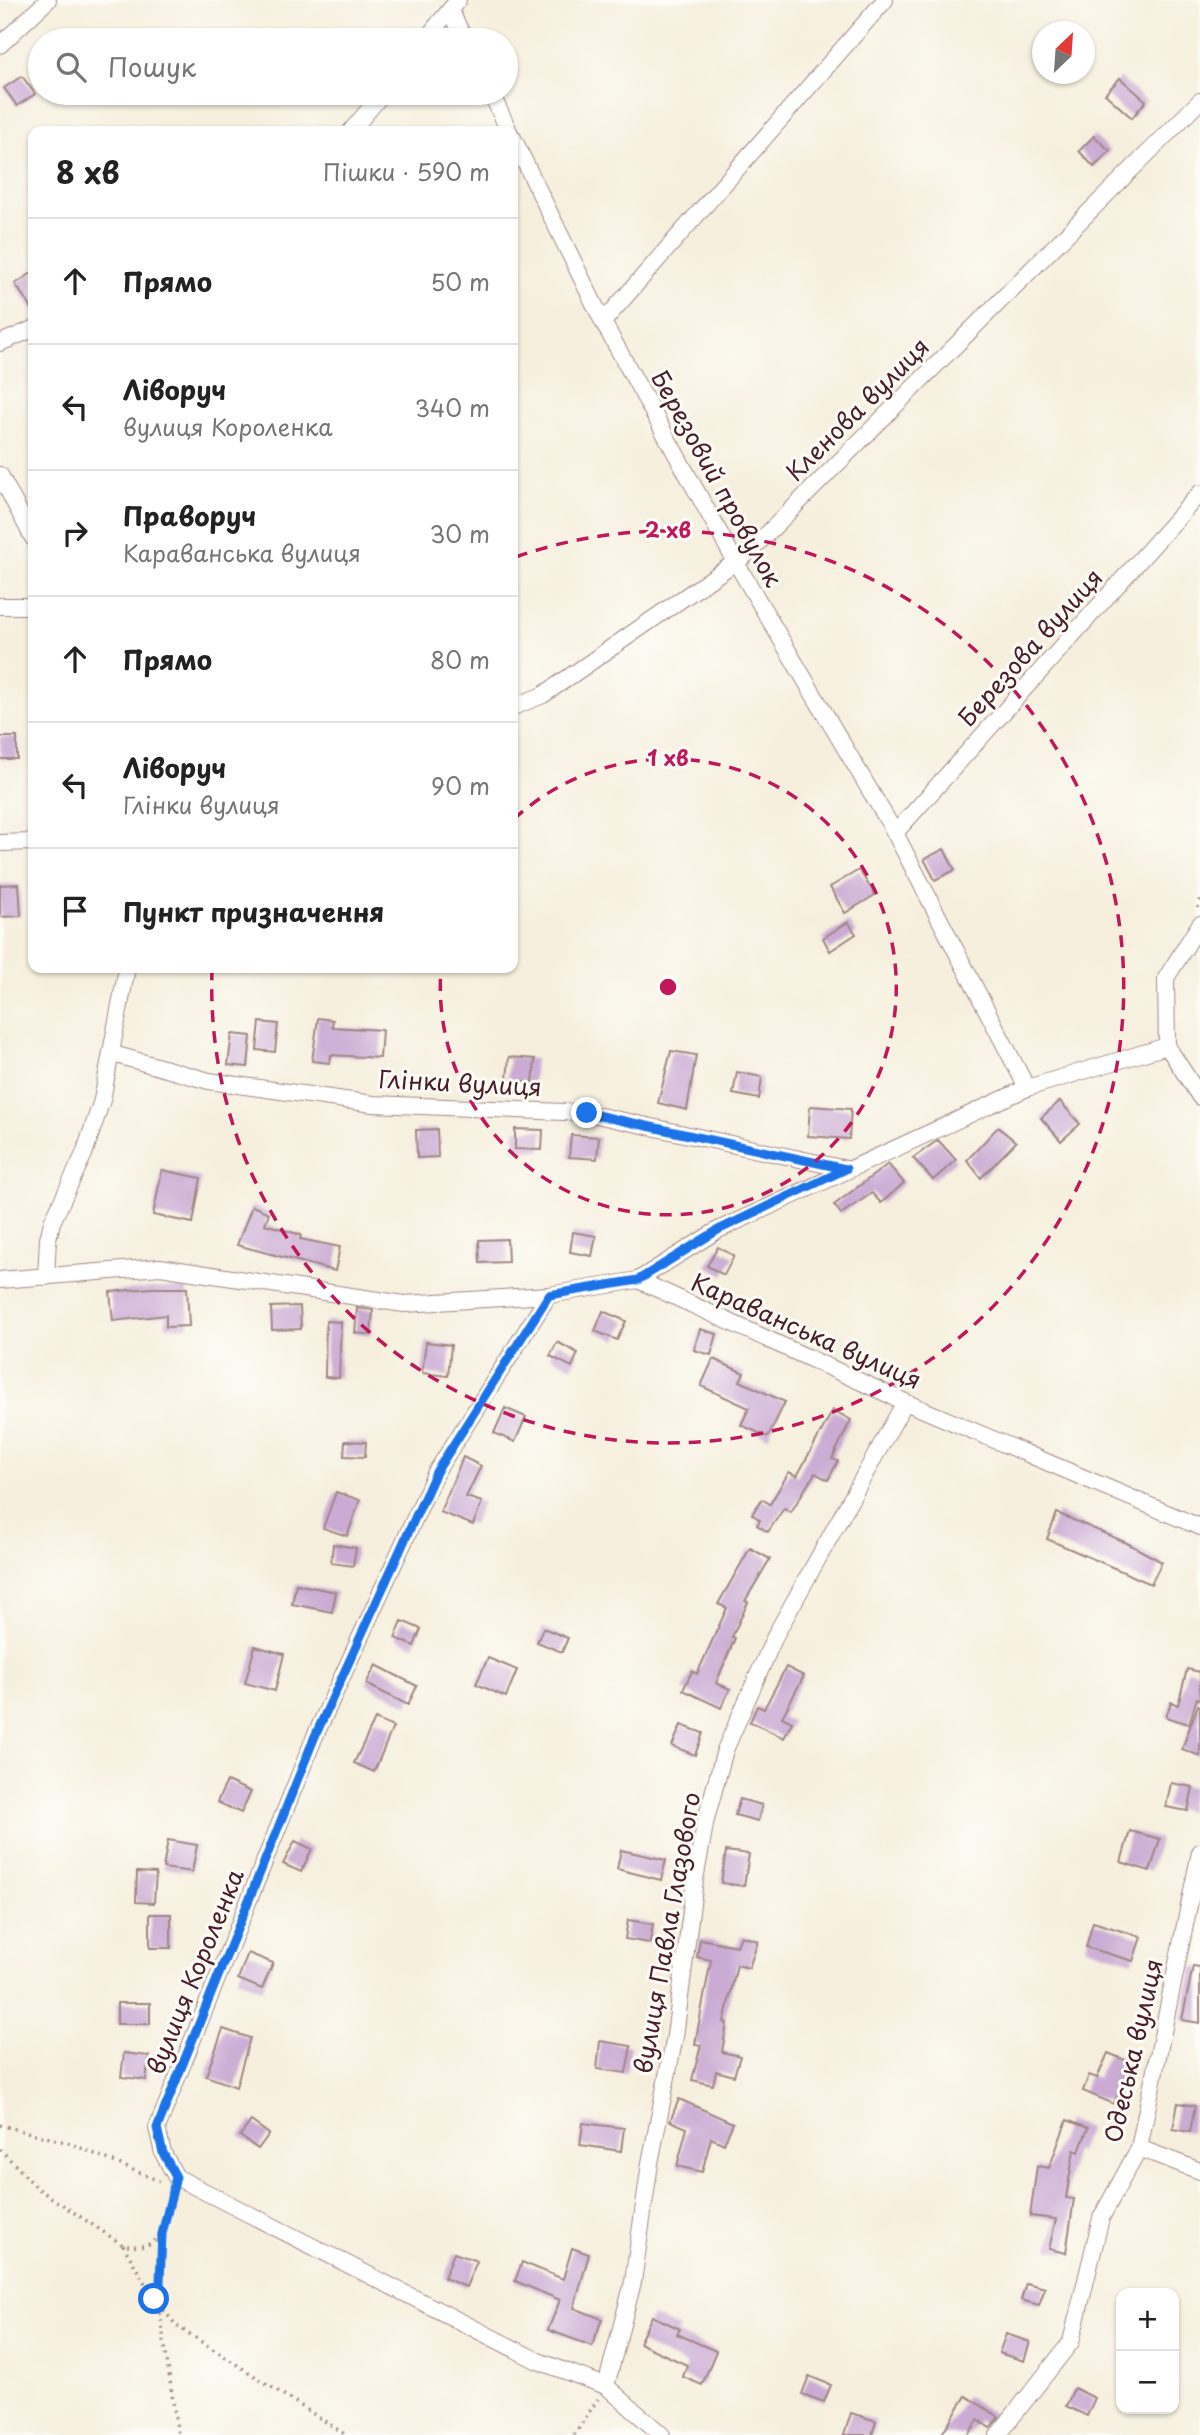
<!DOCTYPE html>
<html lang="uk">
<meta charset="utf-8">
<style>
:root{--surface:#fff;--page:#f6f6f6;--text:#222;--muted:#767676;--line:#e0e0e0}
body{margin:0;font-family:"Playpen Sans",sans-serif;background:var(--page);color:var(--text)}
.controls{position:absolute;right:21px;bottom:21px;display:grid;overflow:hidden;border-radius:14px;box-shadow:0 2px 5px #0004}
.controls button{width:63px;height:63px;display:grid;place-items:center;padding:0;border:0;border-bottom:2px solid var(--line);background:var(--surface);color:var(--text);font:35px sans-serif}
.compass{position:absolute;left:1032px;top:21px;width:63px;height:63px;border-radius:50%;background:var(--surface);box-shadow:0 2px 5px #0004;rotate:25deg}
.stop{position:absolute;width:21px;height:21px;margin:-16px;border:5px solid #1a73e8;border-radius:50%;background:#fff}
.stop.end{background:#1a73e8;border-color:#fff;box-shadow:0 2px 7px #0008}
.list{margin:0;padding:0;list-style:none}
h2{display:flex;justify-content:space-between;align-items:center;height:91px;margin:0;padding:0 28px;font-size:30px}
h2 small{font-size:23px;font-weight:400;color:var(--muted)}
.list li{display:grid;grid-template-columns:46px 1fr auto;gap:21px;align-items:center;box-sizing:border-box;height:126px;padding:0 28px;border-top:2px solid var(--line)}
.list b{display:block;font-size:26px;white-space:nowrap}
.list p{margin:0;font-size:23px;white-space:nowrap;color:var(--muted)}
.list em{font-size:23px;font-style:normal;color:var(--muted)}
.icon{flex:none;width:38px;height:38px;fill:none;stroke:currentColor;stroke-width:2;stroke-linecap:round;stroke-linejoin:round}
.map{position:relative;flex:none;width:1200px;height:2435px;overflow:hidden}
.search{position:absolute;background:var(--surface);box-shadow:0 2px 5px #0004;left:28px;top:28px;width:490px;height:77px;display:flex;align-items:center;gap:18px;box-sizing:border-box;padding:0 24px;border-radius:38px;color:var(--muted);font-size:26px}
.panel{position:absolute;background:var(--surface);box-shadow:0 2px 5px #0004;left:28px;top:126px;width:490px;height:847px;border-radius:14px}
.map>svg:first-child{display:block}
.building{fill:#cbabd4}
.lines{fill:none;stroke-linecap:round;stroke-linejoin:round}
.minor-casing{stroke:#a08784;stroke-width:18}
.path{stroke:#a08784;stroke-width:3.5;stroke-dasharray:2 5;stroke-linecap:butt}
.minor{stroke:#fff;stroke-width:16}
.route{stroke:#1a73e8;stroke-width:9}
.ring{fill:none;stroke:#c2185b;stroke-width:3.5;stroke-dasharray:12 9}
.labels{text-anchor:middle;stroke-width:6;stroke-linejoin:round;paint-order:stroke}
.street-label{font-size:24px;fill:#4a1f2b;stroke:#fdfcf7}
.centre{fill:#c2185b;stroke:#fdfcf7;stroke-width:3.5}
.ring-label{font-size:21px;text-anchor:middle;font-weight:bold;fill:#c2185b;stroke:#fdfcf7;stroke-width:6;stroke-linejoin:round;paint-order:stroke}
</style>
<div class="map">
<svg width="1200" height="2435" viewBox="0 0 1200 2435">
<rect width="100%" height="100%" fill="#fdfcf7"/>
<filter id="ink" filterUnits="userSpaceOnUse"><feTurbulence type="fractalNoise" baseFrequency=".0143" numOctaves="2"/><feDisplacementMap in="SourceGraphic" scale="14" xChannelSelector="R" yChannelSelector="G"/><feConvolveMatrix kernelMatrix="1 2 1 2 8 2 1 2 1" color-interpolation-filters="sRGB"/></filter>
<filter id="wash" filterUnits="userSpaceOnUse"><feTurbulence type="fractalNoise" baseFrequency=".00686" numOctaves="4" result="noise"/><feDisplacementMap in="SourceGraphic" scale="28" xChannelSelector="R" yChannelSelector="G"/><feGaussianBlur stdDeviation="1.57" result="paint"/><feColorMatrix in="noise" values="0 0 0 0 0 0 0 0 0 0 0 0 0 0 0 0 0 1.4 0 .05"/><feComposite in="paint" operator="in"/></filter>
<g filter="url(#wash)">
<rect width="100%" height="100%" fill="#f6efdd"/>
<g id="blocks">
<g class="building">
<polygon points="22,76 35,94 17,106 4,88"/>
<polygon points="1120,78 1146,101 1132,118 1105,94"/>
<polygon points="1094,136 1110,151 1094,167 1079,151"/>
<polygon points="33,272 33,310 15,284"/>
<rect x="0" y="737" width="17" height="22"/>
<polygon points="944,849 955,870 935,880 924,859"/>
<polygon points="859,870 875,895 845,913 830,887"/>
<polygon points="19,884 21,916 0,917 0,885"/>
<polygon points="848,922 856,934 830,951 823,938"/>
<polygon points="318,1018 333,1020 332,1027 382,1030 380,1058 331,1055 330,1063 312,1061"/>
<polygon points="260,1022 278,1024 275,1052 257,1050"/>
<polygon points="232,1034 251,1036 248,1067 228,1065"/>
<polygon points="671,1051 696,1055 687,1110 658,1103"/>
<polygon points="509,1057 535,1059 533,1083 507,1080"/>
<polygon points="737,1072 762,1077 759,1099 733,1094"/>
<polygon points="1060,1101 1080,1124 1061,1141 1041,1118"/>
<polygon points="810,1106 851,1109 849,1139 808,1136"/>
<polygon points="998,1127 1016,1142 981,1178 967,1160"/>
<polygon points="437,1129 438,1157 417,1158 416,1130"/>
<polygon points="515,1129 543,1130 542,1150 515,1149"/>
<polygon points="571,1135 599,1137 597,1159 569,1157"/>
<polygon points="938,1140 956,1160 933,1180 913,1158"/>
<polygon points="888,1164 904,1183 881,1203 872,1193 841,1214 834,1205"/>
<polygon points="162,1170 201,1178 193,1223 153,1215"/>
<polygon points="252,1206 269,1213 265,1224 301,1235 300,1239 340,1247 335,1271 237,1245"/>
<polygon points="573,1232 596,1236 592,1256 570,1252"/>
<polygon points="507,1239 508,1262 480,1263 479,1240"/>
<polygon points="718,1247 734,1256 724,1275 707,1266"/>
<polygon points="151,1288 187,1288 189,1326 166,1327 166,1315 113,1321 110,1292"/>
<polygon points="300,1306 301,1329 272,1330 271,1307"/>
<polygon points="357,1308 373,1310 371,1335 355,1333"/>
<polygon points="603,1311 626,1321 617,1340 595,1331"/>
<polygon points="326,1321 341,1322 339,1378 325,1377"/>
<polygon points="700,1329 717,1334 711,1355 694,1350"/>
<polygon points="426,1342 451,1345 448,1376 422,1373"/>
<polygon points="557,1342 578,1353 572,1367 550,1356"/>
<polygon points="713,1359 744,1373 740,1381 785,1402 768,1437 741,1425 749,1408 701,1386"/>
<polygon points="505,1408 526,1417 515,1442 494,1433"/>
<polygon points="833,1410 851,1420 832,1459 838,1461 828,1480 815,1473 791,1512 784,1508 768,1532 757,1525 760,1520 752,1514 762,1499 770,1504 789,1472 797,1476"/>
<polygon points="345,1441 366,1442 365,1457 344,1456"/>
<polygon points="463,1457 481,1466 466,1497 482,1502 473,1525 440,1512"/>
<polygon points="336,1492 360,1500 347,1536 323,1528"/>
<polygon points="1057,1513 1127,1543 1162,1562 1151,1584 1047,1539"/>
<polygon points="333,1544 356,1548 353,1566 331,1563"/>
<polygon points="750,1548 770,1559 745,1601 748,1602 732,1637 735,1638 716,1683 730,1689 721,1708 683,1690 692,1671 697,1674 727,1608 718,1604"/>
<polygon points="296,1584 336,1592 332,1612 292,1604"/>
<polygon points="402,1621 421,1629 414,1646 395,1638"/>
<polygon points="543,1628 568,1638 562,1652 537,1642"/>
<polygon points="255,1646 284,1654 275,1691 245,1683"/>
<polygon points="488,1658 517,1670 506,1697 476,1684"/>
<polygon points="376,1665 417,1686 408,1705 366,1684"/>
<polygon points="786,1667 804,1676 782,1717 792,1722 784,1738 750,1722 757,1706 764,1709"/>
<polygon points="1187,1669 1200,1672 1200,1699 1197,1698 1189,1724 1166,1717 1171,1702 1178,1705"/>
<polygon points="1198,1705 1200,1706 1200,1756 1182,1749"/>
<polygon points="375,1719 393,1727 374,1772 354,1763"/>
<polygon points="681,1725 703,1733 695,1755 672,1746"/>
<polygon points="227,1781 251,1792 241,1813 217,1802"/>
<polygon points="1171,1783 1193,1787 1188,1811 1166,1807"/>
<polygon points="740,1799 762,1805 758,1821 735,1815"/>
<polygon points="1130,1831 1160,1839 1150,1871 1121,1862"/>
<polygon points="168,1840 197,1845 192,1872 163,1868"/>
<polygon points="295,1841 312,1849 301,1872 283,1864"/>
<polygon points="621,1850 666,1860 661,1880 617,1869"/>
<polygon points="726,1851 749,1854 744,1886 721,1883"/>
<polygon points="137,1872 156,1873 154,1903 136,1902"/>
<rect x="150" y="1914" width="21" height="34"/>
<polygon points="628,1920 653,1924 650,1943 625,1939"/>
<polygon points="1093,1922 1141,1937 1133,1961 1086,1947"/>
<polygon points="741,1936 758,1941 749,1968 737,1965 724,2022 727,2023 722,2052 740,2056 734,2076 716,2071 713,2085 692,2080 701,2045 695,2044 711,1960 697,1957 700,1939 737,1946"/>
<polygon points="248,1953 273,1963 262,1989 238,1979"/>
<polygon points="1193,1966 1200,1967 1200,2023 1182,2020"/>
<rect x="117" y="2003" width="33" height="21"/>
<polygon points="223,2029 250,2038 236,2087 206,2076"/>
<polygon points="600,2041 631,2046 626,2073 597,2069"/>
<polygon points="124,2053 149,2056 146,2080 121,2077"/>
<polygon points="1108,2053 1132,2063 1114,2104 1083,2091 1089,2075 1097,2078"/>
<polygon points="679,2099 733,2123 724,2144 711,2138 702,2172 677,2166 687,2128 670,2121"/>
<polygon points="1178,2103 1195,2106 1190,2132 1173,2129"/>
<polygon points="1067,2120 1088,2128 1079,2152 1074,2150 1066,2198 1074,2199 1066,2253 1049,2249 1056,2219 1030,2216 1037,2166 1049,2168"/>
<polygon points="251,2121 269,2134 258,2149 240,2136"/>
<polygon points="583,2123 624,2128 621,2151 580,2145"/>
<polygon points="572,2248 589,2254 574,2308 602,2319 592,2346 548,2330 560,2300 515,2281 522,2262 563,2279"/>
<polygon points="454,2253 477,2261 466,2287 444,2278"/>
<polygon points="1026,2283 1045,2288 1039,2305 1021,2300"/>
<polygon points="652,2316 680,2329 677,2334 716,2351 702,2385 683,2377 687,2365 639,2343"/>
<polygon points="1006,2334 1030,2342 1024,2361 999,2353"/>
<polygon points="809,2376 831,2385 824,2402 802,2394"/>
<polygon points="1074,2388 1095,2398 1087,2416 1066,2406"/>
<polygon points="966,2396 999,2417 990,2428 978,2420 968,2435 941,2435"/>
<polygon points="851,2413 876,2421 872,2435 844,2435"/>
</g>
</g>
</g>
<g filter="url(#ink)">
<use href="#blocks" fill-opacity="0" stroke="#a08784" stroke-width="2"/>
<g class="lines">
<g class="minor-casing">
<g id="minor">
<polyline points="450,10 465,40"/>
<polyline points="425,40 458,0"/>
<polyline points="0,45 48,0"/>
<polyline points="491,93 509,131"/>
<polyline points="351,131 383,93"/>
<polyline points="513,138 603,322 735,561 895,833 1027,1088"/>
<polyline points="603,322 885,0"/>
<polyline points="0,343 33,329"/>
<polyline points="0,475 33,538"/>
<polyline points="0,606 33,606"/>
<polyline points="513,707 543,695 747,554 1200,101"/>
<polyline points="895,833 1200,493"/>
<polyline points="0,843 33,842"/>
<polyline points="1200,924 1166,978 1167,1046 1200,1097"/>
<polyline points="113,1054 209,1081 373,1104 587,1113 846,1169"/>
<polyline points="46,1277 48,1239 52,1222 84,1154 102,1100 127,968"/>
<polyline points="0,1280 160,1267 404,1304 549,1295 638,1280 905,1402 1200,1527"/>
<polyline points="638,1280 718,1230 1027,1088 1167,1046"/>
<polyline points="549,1295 436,1472 315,1736 157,2128 163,2153 176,2177 538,2361 606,2386 662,2435"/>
<polyline points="1139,2148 1200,2171"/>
<polyline points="606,2386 633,2282 650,2163 675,2036 695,1880 706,1819 725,1750 776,1634 905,1402"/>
<polyline points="998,2435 1071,2342 1101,2218 1139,2148 1200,1852"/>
</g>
</g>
<g class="path">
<polyline points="1198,908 1200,897"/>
<polyline points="0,2125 69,2143 159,2181"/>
<path d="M0,2149L37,2188L123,2245C165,2253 164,2225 171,2193"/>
<polyline points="162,2236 159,2306 178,2435"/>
<polyline points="123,2245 154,2299 177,2326 346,2435"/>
<polyline points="574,2435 598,2399"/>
</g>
<use href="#minor" class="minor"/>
</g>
</g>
<g class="lines" filter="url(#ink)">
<polyline class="route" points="154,2299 159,2306 162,2234 176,2177 163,2153 157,2128 315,1736 436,1472 549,1295 638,1280 718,1230 846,1169 587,1113"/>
</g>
<g class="ring">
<path d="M514 819A228 228 0 1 1 441 969"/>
<path d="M516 557A456 456 0 1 1 212 971"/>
</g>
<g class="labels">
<g class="street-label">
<text transform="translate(858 410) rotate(-45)" y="8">Кленова вулиця</text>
<text transform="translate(716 479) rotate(61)" y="8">Березовий провулок</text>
<text transform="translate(1031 648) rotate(-48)" y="8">Березова вулиця</text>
<text transform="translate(460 1084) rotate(3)" y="8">Глінки вулиця</text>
<text transform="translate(806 1332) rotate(24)" y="8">Караванська вулиця</text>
<text transform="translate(668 1933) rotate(-80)" y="8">вулиця Павла Глазового</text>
<text transform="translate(196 1972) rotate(-68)" y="8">вулиця Короленка</text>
<text transform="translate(1134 2051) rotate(-77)" y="8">Одеська вулиця</text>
</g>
</g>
<circle cx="668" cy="987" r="10" class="centre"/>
<g class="ring-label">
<text x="668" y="538">2 хв</text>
<text x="668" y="766">1 хв</text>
</g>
</svg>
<div class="controls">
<button>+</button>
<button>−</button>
</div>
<svg class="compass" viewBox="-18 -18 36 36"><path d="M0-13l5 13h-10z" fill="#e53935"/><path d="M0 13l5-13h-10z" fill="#767676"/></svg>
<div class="stop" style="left:154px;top:2299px"></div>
<div class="stop end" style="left:587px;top:1113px"></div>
<div class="search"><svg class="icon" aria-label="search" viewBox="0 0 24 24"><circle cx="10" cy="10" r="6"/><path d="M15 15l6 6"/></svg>Пошук</div>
<section class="panel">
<h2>8 хв<small>Пішки · 590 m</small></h2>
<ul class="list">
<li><svg class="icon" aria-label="ahead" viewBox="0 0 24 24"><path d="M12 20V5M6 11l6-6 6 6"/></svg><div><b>Прямо</b></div><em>50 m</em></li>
<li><svg class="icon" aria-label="left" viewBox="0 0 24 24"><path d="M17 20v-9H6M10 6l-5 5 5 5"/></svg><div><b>Ліворуч</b><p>вулиця Короленка</p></div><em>340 m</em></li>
<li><svg class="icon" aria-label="right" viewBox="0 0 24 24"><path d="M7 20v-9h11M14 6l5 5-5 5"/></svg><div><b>Праворуч</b><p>Караванська вулиця</p></div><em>30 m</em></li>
<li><svg class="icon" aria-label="ahead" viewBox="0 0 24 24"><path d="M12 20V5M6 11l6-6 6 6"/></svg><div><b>Прямо</b></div><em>80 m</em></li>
<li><svg class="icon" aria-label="left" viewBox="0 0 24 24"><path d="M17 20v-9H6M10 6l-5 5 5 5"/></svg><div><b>Ліворуч</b><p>Глінки вулиця</p></div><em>90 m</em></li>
<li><svg class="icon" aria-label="arrive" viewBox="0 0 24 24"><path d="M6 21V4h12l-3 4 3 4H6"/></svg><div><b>Пункт призначення</b></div></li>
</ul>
</section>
</div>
